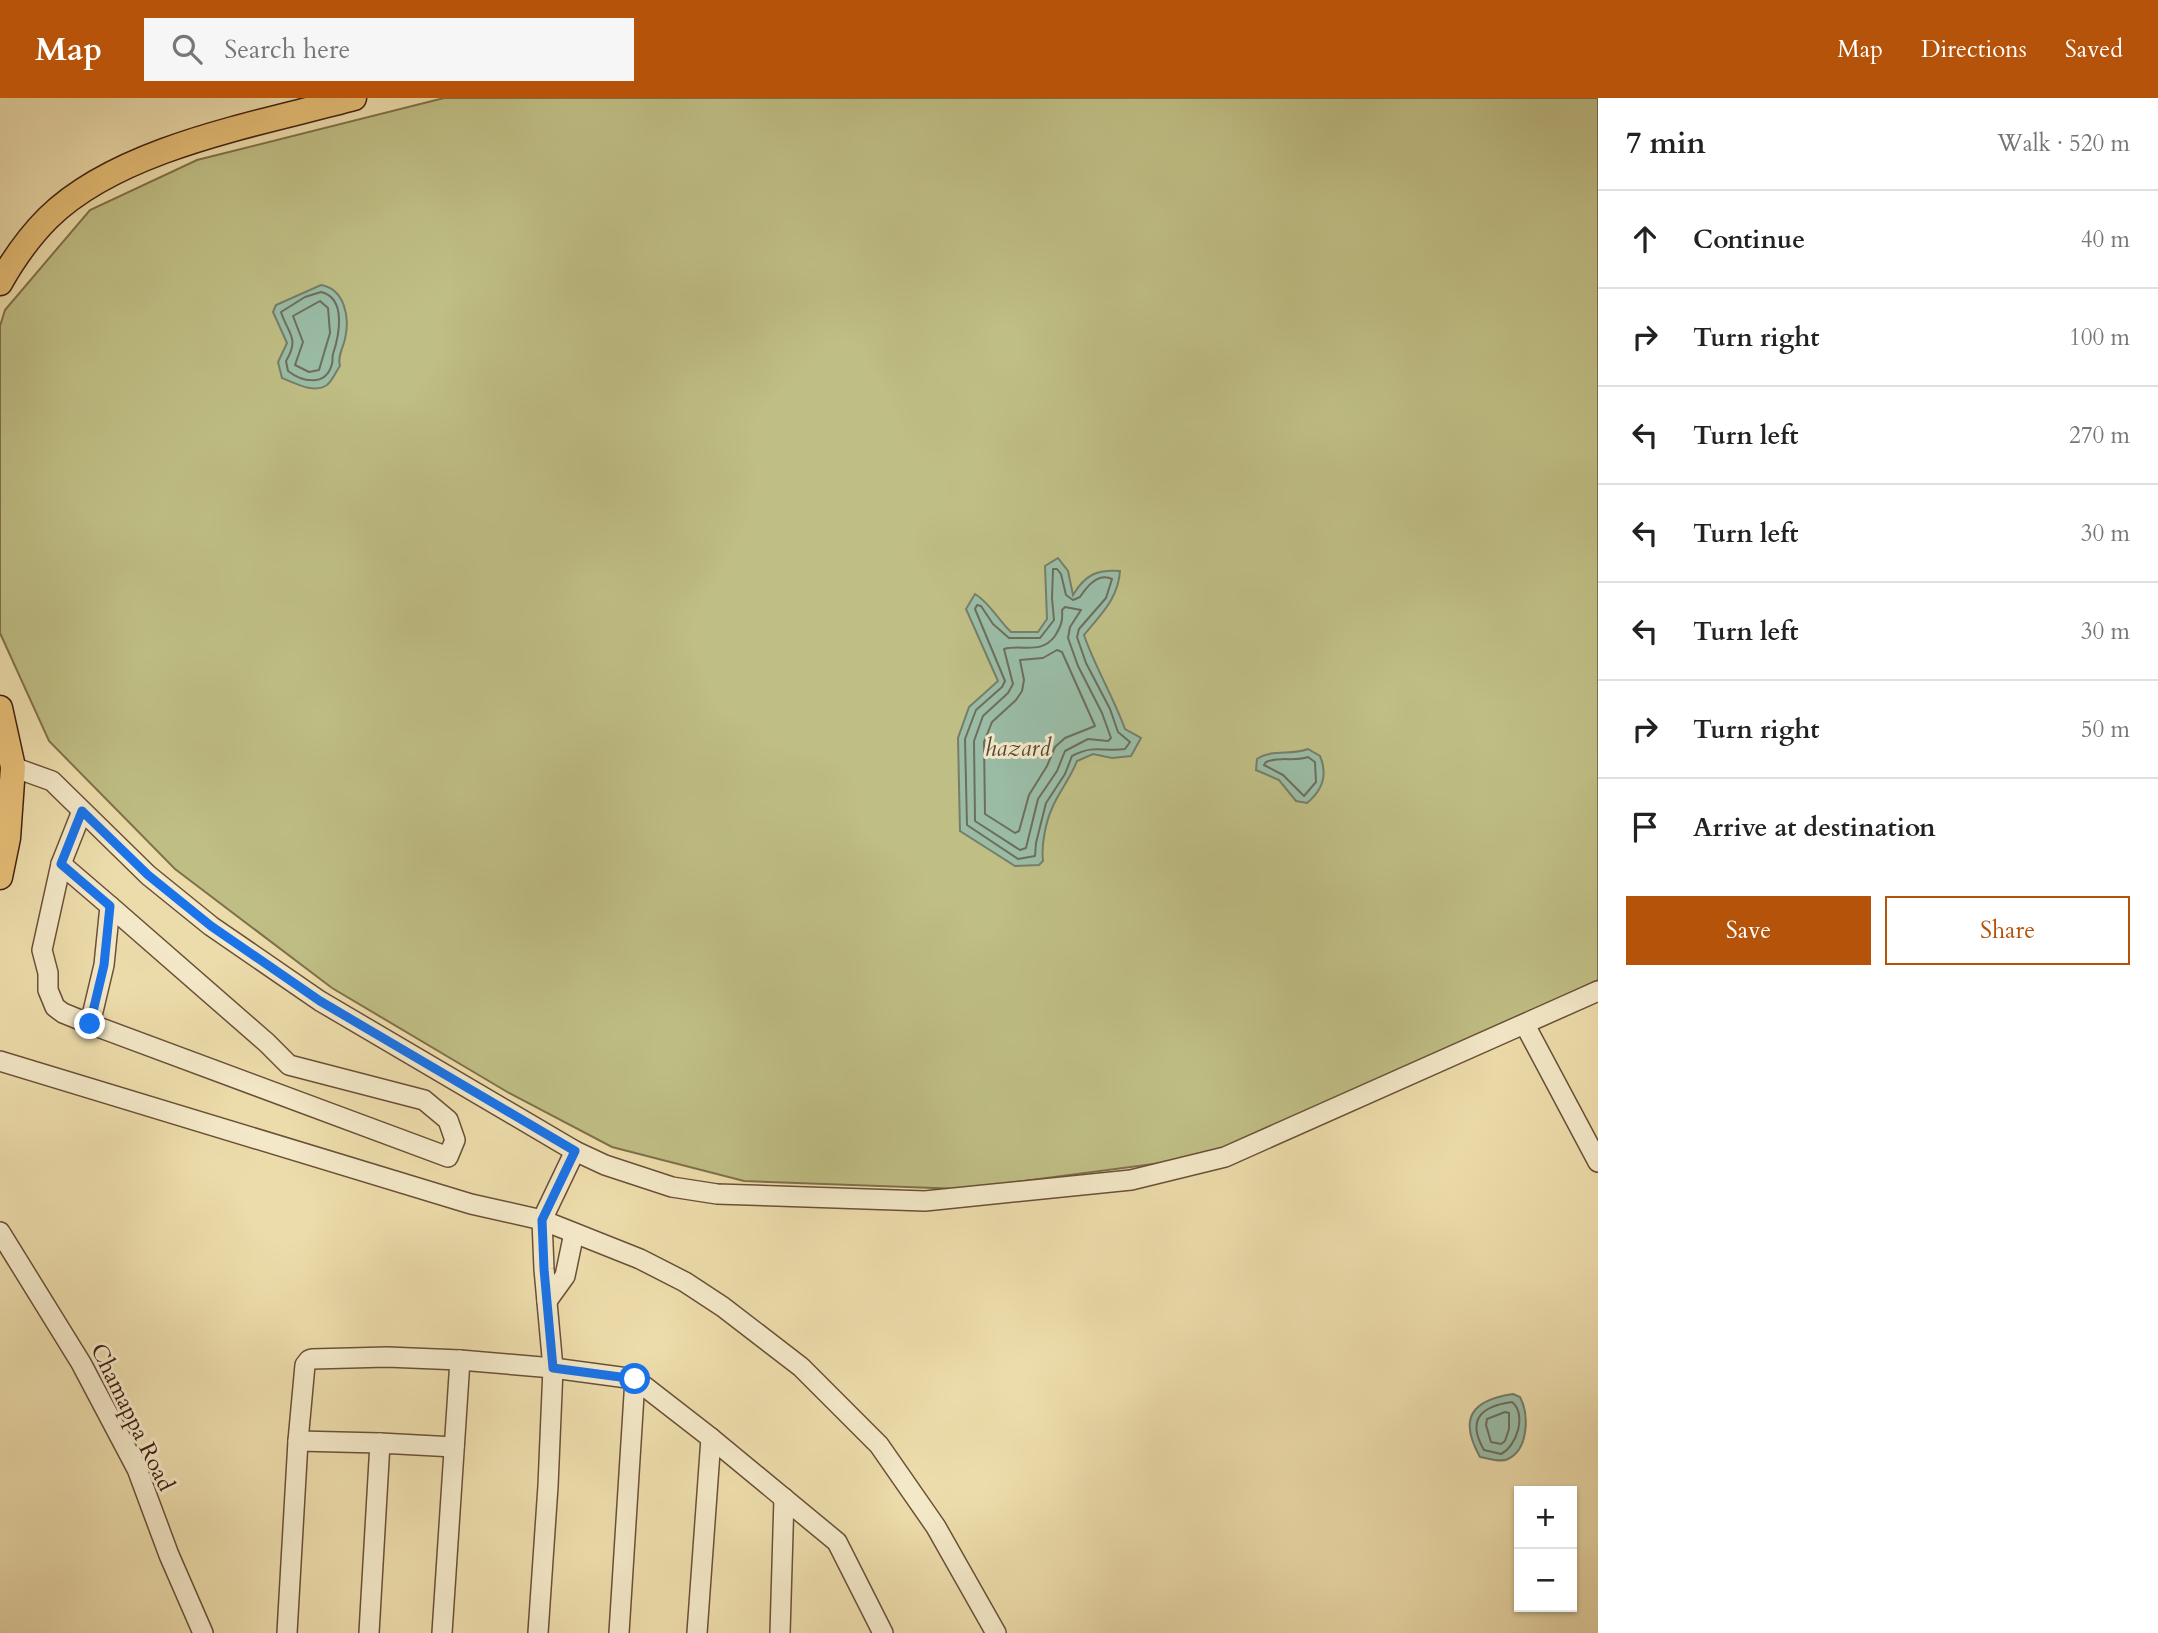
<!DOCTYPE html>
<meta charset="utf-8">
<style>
:root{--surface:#fff;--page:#f6f6f6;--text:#222;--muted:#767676;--line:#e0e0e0;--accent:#b45309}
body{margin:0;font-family:Cardo,serif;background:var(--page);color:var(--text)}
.controls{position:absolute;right:21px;bottom:21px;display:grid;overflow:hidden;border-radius:0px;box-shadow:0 2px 5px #0004}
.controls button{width:63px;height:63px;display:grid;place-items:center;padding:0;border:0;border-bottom:2px solid var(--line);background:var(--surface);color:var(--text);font:35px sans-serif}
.stop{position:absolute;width:21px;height:21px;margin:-16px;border:5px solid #1a73e8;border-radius:50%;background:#fff}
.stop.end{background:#1a73e8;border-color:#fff;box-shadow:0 2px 7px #0008}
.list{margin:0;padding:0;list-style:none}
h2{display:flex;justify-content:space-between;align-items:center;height:91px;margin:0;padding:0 28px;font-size:30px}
h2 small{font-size:23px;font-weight:400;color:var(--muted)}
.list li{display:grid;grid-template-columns:46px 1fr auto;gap:21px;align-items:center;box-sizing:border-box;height:98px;padding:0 28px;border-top:2px solid var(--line)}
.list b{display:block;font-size:26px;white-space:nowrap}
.list em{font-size:23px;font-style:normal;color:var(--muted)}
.actions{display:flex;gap:14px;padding:21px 28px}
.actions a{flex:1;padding:16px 0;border:2px solid var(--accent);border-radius:0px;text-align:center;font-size:24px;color:var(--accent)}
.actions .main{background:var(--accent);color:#fff}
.icon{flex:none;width:38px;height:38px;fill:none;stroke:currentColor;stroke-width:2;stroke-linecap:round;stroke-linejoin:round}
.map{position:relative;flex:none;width:1598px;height:1535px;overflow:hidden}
header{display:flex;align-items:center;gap:42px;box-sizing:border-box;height:98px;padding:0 35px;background:var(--accent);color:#fff}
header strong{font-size:33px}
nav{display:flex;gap:38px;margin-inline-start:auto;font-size:24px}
.search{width:490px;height:63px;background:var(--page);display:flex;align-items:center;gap:18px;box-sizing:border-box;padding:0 24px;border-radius:0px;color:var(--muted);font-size:26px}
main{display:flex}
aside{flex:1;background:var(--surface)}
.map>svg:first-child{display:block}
.green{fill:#bfbe84;stroke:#80704a;stroke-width:2}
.water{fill:#9abca6;stroke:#767e6a;stroke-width:2}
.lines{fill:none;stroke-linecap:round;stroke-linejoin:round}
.shore{stroke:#6d6e5b;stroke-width:2}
.minor-casing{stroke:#6b5037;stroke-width:22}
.major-casing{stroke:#402110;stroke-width:27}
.minor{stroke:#f3e8c8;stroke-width:19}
.major{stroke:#e6be76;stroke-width:24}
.route{stroke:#1a73e8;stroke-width:9}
.labels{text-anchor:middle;stroke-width:6;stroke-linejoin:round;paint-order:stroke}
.street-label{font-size:23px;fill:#402110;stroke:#f3e8c8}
.water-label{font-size:24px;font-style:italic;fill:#564836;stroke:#f3e8c8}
</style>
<header>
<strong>Map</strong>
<div class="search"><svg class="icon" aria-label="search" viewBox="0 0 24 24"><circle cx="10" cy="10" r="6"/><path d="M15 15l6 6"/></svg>Search here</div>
<nav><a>Map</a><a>Directions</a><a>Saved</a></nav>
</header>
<main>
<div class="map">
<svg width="1598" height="1535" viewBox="0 0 1598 1535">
<rect width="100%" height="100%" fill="#eddcab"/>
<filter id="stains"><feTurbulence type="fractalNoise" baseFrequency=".00286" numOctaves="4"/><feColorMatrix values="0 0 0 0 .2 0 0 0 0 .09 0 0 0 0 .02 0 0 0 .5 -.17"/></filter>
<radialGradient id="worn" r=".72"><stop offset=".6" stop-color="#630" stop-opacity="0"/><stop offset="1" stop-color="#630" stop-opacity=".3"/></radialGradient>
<polygon class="green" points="444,0 1598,0 1598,882 1324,1011 1207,1059 962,1091 744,1083 612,1049 509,995 332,890 175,771 49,643 0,535 0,228 5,212 90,112 197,62"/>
<g class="water">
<path d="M321,187C345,191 350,220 345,241C343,250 337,259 340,268C336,273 333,282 327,287C314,296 295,285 282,280L278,264L287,245L273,214L276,207Z"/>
<path d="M1058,460L1068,473L1073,497C1085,477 1097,471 1120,473C1118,501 1101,516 1084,537C1095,569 1113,598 1125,631L1141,640L1131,658L1112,660L1093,656L1077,663C1070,681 1060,692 1053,708C1046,723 1041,746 1043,763L1039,767L1015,768L960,733L958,640L969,609L998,583L966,511L975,496C990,505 998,522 1011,534H1038L1047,521L1045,468Z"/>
<path d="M1308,651L1320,658C1328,677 1323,692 1307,705L1296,703L1279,682L1256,672L1257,661C1274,650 1290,658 1308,651Z"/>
<path d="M1513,1296L1520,1299C1529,1316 1529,1351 1508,1361C1500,1365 1488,1360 1480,1359C1458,1320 1472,1302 1513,1296Z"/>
</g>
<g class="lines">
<g class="shore">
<path d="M321,194C347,200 339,238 333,256C332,259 333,263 332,266C326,289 302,284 288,273L286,263C300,240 288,236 281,214L305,199Z"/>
<polygon points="320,203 328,210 330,235 319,272 309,274 295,267 303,244 293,218"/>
<path d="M1053,471H1057L1061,476L1066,497L1073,502L1080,499C1087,488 1098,474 1112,481L1106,500L1079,531L1077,539L1086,565L1110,611L1118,634L1130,644L1125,651C1102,654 1095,646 1072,658L1065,676L1046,705L1036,745L1035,758L1018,761L967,727L965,641L976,612L1002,589L1005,583L975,511L977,507L981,508L993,526L1009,540H1040L1054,522L1052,500Z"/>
<path d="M1065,509L1081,512L1070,529L1068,540L1078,568L1102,615L1111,640L1108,643L1088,641L1065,653L1057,673L1038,701L1026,750L1020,752L975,723L974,643L983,618L1008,595L1013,586L1004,551C1022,546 1041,557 1055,538C1061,528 1063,523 1062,512Z"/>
<polygon points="1057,552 1062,554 1095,628 1065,640 1055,649 1047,668 1029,697 1019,733 1015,735 985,716 984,644 992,624 1016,602 1022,593 1024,582 1020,562 1043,560"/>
<path d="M1308,659L1315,664L1316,684L1304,698L1283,677L1264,667L1266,664C1280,658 1294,664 1308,659Z"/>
<path d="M1512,1304C1527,1316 1517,1348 1501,1356L1484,1352C1466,1321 1482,1308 1512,1304Z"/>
<polygon points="1505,1314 1509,1315 1509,1331 1505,1343 1501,1346 1491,1344 1486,1327 1487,1321"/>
</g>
<g class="minor-casing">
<g id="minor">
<polyline points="13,669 52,683 148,777 211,828 320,903 575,1053 605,1067 672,1089 717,1096 925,1103 1131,1082 1225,1059 1598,893"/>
<polyline points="82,713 61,766 42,852 48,875 48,892 55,909 63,915 90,926 448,1059 455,1042 448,1022 424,1002 289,967 267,945 110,808"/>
<polyline points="61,766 110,808 104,867 90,926"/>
<polyline points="1525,927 1598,1064"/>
<polyline points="0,963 471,1106 542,1122 640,1161 685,1184 723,1209 801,1269 879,1347 936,1429 996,1535"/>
<polyline points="0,1134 81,1265 137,1371 169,1457 203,1535"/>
<polyline points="547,1203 565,1178 574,1135"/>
<polyline points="298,1343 380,1345"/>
<polyline points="287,1535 298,1343 305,1267 309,1262 312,1261 387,1259 460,1262 553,1270 635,1281 711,1340 837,1444 883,1535"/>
<polyline points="369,1535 380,1345 454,1349"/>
<polyline points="442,1535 460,1262"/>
<polyline points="538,1535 548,1388 553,1270 544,1171 542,1122 575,1053"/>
<polyline points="619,1535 635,1281"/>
<polyline points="697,1535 711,1340"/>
<polyline points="780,1535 784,1400"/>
</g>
</g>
<g class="major-casing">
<g id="major">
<path d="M0,185C13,162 29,139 48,120C120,49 259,26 354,0"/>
<polyline points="0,610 13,669 8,740 0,779"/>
</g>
</g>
<use href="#minor" class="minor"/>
<use href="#major" class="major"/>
</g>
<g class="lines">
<polyline class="route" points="90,926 104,867 110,808 61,766 82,713 148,777 211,828 320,903 575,1053 542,1122 544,1171 553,1270 635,1281"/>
</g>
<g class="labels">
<g class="street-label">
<text transform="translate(133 1319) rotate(64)" y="8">Chamappa Road</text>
</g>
<g class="water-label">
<text x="1018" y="658">hazard</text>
</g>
</g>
<rect width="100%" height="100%" filter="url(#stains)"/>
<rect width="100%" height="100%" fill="url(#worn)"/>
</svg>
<div class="controls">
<button>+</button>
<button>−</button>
</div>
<div class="stop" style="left:635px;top:1281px"></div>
<div class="stop end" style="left:90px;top:926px"></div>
</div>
<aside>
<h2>7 min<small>Walk · 520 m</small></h2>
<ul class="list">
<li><svg class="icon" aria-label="ahead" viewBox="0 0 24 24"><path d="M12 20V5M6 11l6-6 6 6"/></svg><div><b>Continue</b></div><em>40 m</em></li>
<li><svg class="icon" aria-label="right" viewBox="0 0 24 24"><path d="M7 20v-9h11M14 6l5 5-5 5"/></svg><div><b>Turn right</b></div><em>100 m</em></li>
<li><svg class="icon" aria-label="left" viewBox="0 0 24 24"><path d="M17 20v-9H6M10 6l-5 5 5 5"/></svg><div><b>Turn left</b></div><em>270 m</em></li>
<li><svg class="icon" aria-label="left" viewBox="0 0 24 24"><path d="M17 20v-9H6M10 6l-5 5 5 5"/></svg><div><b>Turn left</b></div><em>30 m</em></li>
<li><svg class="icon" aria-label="left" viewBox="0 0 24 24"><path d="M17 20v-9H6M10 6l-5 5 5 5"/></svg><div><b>Turn left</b></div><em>30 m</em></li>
<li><svg class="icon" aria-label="right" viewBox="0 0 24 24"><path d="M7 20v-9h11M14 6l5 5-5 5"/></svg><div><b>Turn right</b></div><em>50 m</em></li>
<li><svg class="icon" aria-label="arrive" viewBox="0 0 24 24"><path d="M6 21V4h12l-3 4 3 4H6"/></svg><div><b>Arrive at destination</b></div></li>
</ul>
<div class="actions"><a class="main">Save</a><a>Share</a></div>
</aside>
</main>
